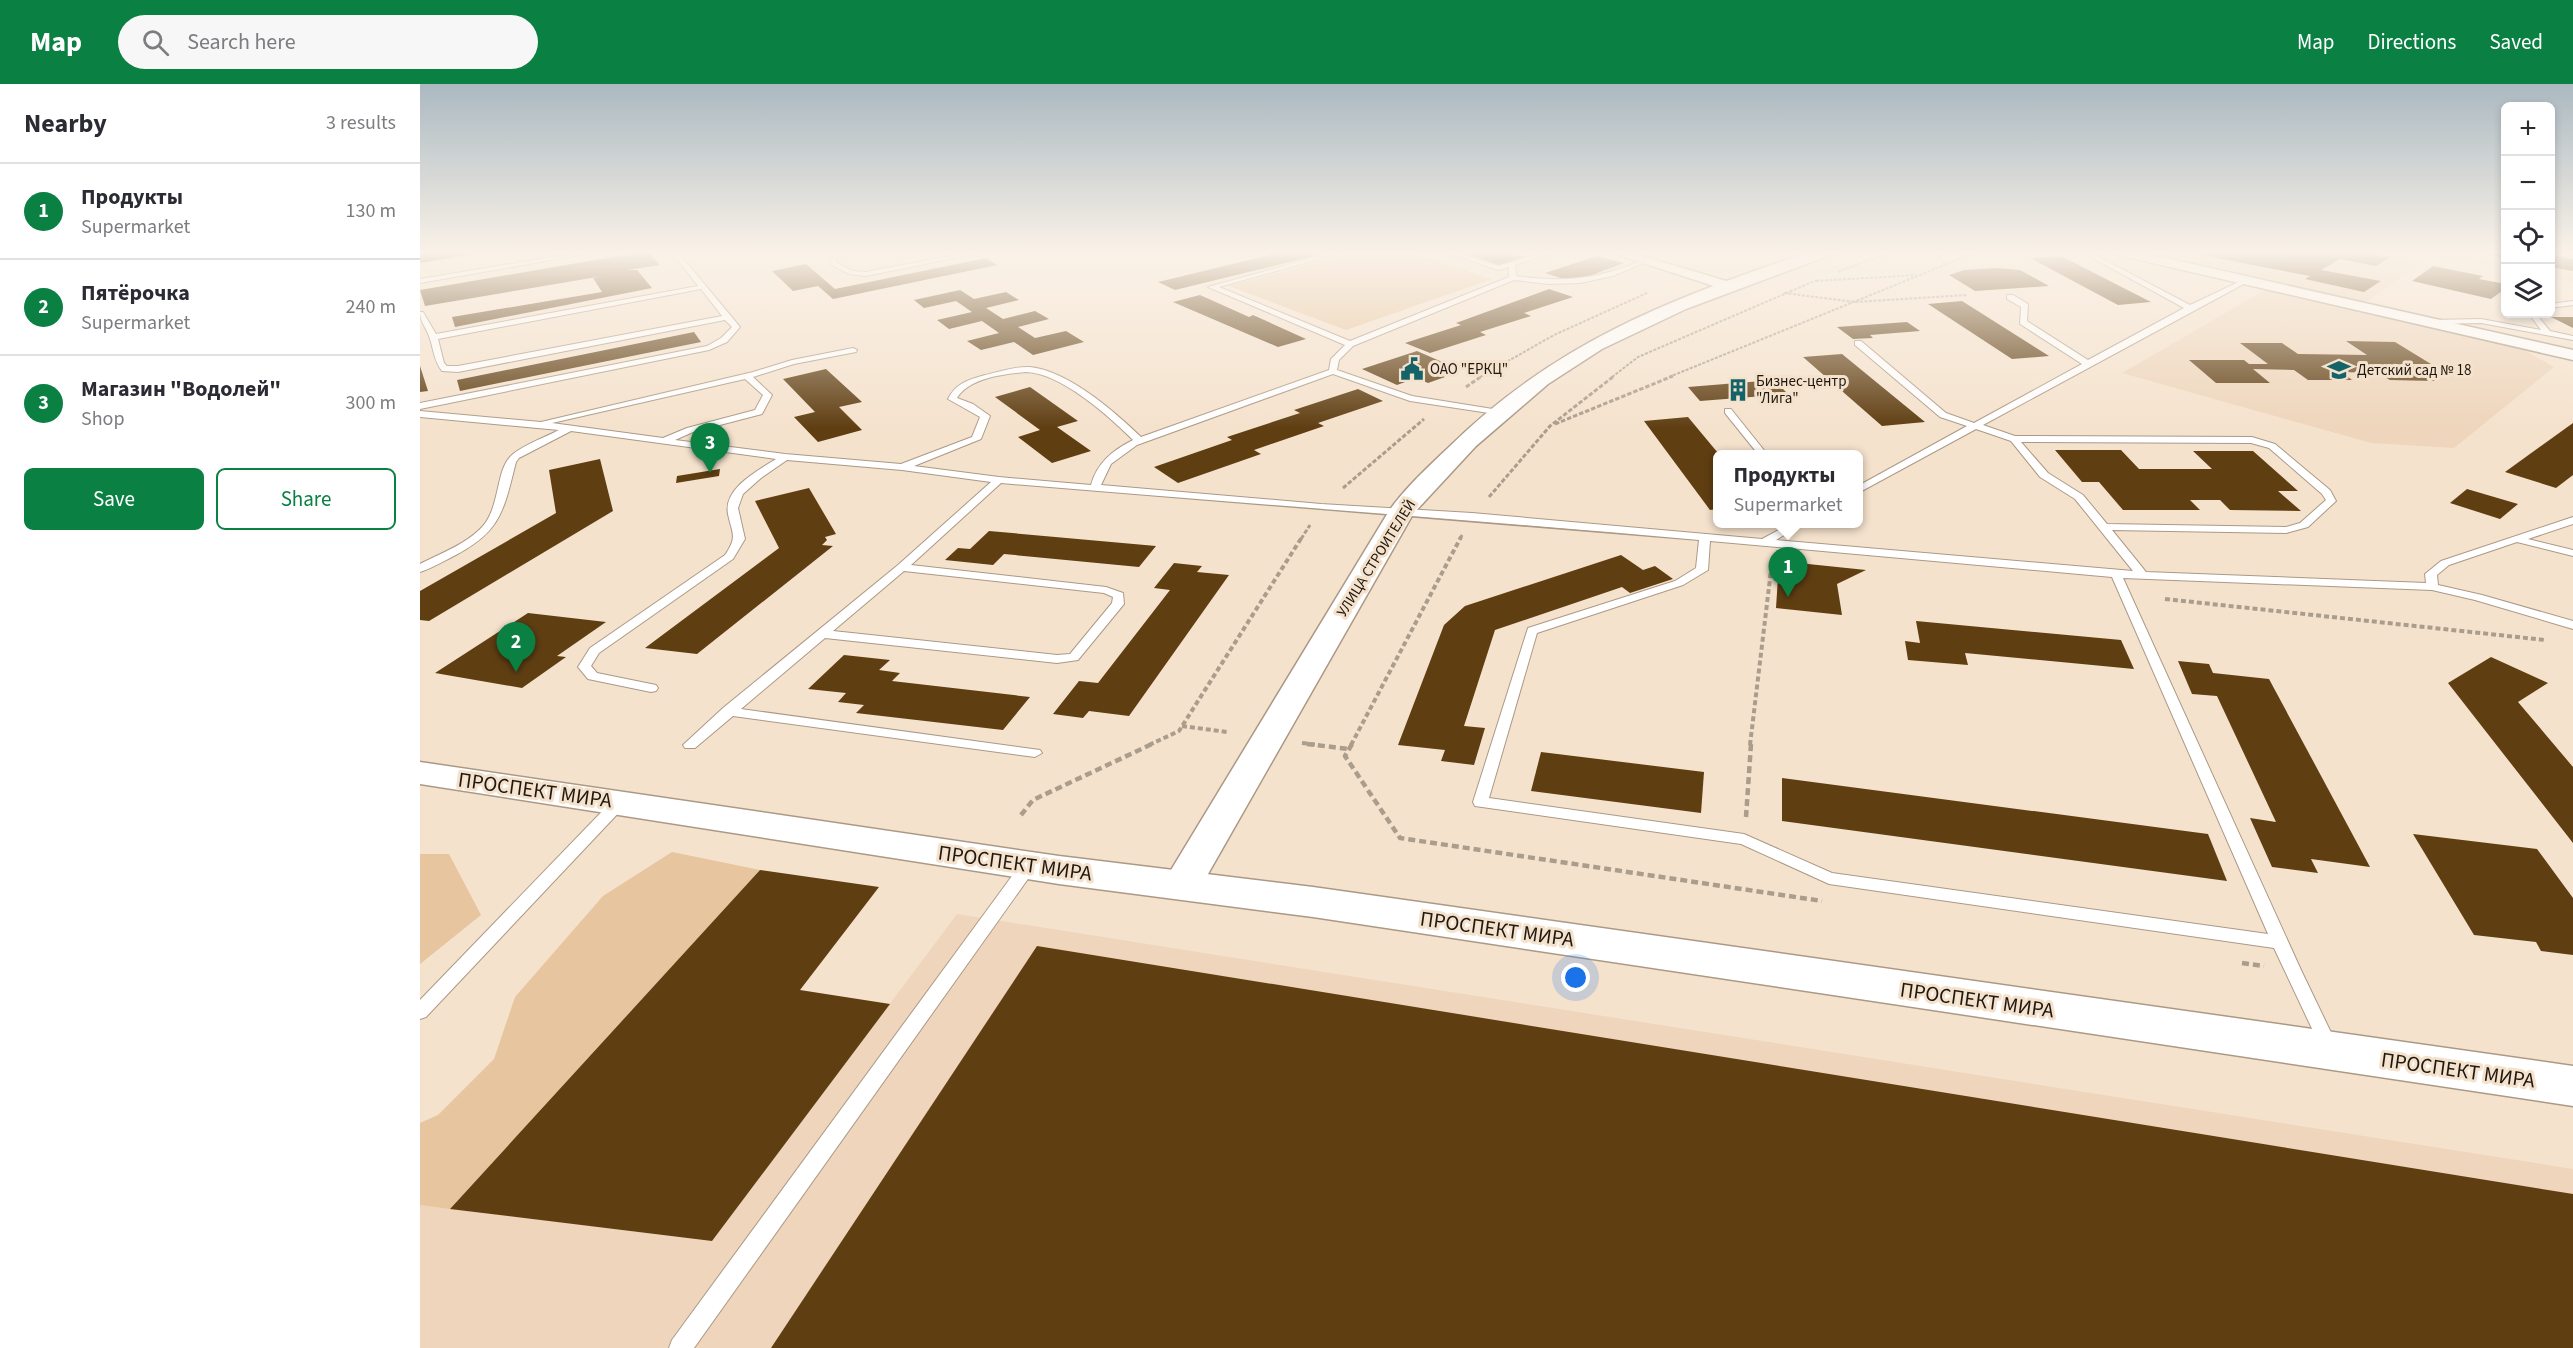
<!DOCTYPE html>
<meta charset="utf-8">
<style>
:root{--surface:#fff;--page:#f7f7f7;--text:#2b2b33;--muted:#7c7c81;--line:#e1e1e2;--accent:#0b8043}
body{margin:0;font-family:"Source Sans 3",sans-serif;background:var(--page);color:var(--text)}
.controls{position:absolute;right:18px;top:18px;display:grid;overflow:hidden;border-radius:9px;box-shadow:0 3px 9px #0003}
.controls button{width:54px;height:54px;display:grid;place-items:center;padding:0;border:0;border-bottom:2px solid var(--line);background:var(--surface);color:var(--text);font:30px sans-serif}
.you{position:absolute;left:1156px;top:894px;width:21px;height:21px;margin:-15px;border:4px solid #fff;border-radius:50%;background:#1a73e8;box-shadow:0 0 0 9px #1a73e833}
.badge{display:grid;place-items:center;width:39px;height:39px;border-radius:50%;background:var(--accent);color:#fff;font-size:20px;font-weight:700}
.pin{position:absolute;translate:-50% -50px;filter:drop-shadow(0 2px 3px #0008)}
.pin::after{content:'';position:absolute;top:32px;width:21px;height:18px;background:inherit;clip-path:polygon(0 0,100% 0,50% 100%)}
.popup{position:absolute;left:1293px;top:366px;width:150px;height:78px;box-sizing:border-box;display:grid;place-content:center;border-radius:9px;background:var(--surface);filter:drop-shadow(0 2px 4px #0005);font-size:20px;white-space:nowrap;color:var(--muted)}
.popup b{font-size:22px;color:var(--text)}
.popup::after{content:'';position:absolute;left:50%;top:100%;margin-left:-12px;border:12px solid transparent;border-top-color:var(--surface)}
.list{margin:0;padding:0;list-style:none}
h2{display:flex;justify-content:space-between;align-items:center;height:78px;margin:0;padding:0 24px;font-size:26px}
h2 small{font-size:20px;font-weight:400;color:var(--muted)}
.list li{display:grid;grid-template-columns:39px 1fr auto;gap:18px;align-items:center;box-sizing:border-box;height:96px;padding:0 24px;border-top:2px solid var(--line)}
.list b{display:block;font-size:22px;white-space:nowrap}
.list p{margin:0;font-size:20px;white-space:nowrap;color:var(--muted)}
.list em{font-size:20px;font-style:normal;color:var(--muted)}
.actions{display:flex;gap:12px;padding:18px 24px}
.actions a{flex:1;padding:14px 0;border:2px solid var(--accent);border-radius:9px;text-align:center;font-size:21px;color:var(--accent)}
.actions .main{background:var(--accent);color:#fff}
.icon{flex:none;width:33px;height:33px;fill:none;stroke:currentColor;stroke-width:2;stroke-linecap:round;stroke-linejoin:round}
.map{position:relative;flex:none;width:2153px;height:1264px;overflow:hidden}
header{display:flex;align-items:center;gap:36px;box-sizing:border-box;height:84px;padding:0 30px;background:var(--accent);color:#fff}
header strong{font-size:28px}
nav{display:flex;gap:33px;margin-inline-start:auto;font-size:21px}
.search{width:420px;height:54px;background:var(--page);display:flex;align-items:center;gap:15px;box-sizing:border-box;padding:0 21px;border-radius:33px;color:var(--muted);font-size:22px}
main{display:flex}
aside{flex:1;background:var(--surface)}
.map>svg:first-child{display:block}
.built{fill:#eed5bb}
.green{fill:#e6c59f}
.building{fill:#5f3e12}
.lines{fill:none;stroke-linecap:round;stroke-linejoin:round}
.service-casing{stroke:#ab9986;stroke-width:2}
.minor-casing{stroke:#ab9986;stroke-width:3}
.tertiary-casing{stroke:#ab9986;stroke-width:3}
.secondary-casing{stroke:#ab9986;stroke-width:3}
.path-far3{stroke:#ab9d8c;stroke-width:2;stroke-dasharray:3 1.5;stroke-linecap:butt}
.path-far2{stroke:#ab9d8c;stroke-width:3;stroke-dasharray:4.5 2;stroke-linecap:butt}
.path-far1{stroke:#ab9d8c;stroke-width:4;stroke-dasharray:5 3;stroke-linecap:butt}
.path{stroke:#ab9d8c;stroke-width:4.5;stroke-dasharray:7 4;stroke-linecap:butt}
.service{fill:#fff;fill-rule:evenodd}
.minor{fill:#fff;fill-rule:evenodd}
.tertiary{fill:#fff;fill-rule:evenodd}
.secondary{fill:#fff;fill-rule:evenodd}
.labels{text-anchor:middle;stroke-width:6;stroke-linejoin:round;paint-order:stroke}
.far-poi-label{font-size:15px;fill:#1e1810;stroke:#f5e2cd;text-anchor:start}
.far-street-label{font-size:15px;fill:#1e1810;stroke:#f5e2cd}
.near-street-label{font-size:21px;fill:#1e1810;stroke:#f5e2cd}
</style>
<header>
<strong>Map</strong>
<div class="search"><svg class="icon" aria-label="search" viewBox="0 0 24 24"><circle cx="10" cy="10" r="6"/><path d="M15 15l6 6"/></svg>Search here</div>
<nav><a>Map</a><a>Directions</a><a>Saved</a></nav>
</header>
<main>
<aside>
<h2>Nearby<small>3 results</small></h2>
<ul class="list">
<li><span class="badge">1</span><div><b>Продукты</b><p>Supermarket</p></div><em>130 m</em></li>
<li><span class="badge">2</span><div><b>Пятёрочка</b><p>Supermarket</p></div><em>240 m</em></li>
<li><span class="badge">3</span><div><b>Магазин &quot;Водолей&quot;</b><p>Shop</p></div><em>300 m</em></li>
</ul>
<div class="actions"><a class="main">Save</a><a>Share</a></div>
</aside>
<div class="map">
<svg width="2153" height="1264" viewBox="0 0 2153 1264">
<rect width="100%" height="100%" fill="#f5e2cd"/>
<g class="built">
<polygon points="1728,167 1959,167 2006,176 1946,218 1725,168"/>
<polygon points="1994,167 2085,167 2085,185"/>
<polygon points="2130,167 2153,167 2153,199 2131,194"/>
<polygon points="1845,206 2097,262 2134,283 2034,364 1951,359 1702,289"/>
<polygon points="537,830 2153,1085 2153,1264 0,1264 0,1121 292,1157"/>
</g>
<g class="green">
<polygon points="939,167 988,167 1072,195 926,246 809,202"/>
<polygon points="252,768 340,786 30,1125 0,1121 0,1039 18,1031 74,975 95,913 183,812"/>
<polygon points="0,770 29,770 61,831 0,880"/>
</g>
<g class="building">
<polygon points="0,167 67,167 67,168 0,179"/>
<polygon points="227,167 240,181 207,186 217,186 232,204 35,243 32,233 182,208 173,194 183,192 5,222 0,206"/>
<polygon points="866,167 911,168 755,206 738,198"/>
<polygon points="1038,167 1086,167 1108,174 1082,182"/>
<polygon points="1760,167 1811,167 1827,170 1833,167 1941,167 1971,173 1956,182 1920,175 1901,186 1961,197 1944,208 1885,195 1890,192"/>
<polygon points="2053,167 2086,167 2086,169 2080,173"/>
<polygon points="2130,171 2153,175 2153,187 2130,183"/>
<polygon points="1177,172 1204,179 1153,198 1125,189"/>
<polygon points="1641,172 1731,218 1698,221 1610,174"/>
<polygon points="566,174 577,181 413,215 398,202 373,207 352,187 386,180 415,205"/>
<polygon points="2013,182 2063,192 2059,195 2086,200 2086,204 2071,215 1992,197"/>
<polygon points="1576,184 1600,186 1629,202 1555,207 1529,191 1544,186"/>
<polygon points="1129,205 1153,213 1104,229 1111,232 1060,248 1066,251 1010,269 985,259 1041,241 1036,239"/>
<polygon points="540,206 554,215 586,208 599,216 566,224 583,235 615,227 629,235 598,243 615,254 646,247 664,258 613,271 594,258 561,266 547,257 579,249 562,237 529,245 517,236 552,228 536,217 504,224 494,216"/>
<polygon points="780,211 829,233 833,231 886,255 858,263 753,218"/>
<polygon points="1542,217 1629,272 1592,275 1508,220"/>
<polygon points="2131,233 2153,233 2153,244"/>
<polygon points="1487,238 1500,247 1450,251 1453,254 1433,255 1417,243"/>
<polygon points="274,248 281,258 40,307 37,296"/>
<polygon points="1926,257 1975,258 2011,280 1990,280 2016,297 1970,296 1958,289 1922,288 1932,296 1888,296 1874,286 1833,285 1850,299 1796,299 1769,276 1824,276 1829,280 1848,280 1820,259 1862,259 1878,270 1947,271"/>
<polygon points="997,267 1036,284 1017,290 1025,293 1008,299 996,294 977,301 942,285"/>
<polygon points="1422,270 1505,338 1462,342 1383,273"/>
<polygon points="0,282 8,307 0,308"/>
<polygon points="406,285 442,318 419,323 442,346 398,358 374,333 395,328 363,295"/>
<polygon points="1354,296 1368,310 1280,317 1268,303"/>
<polygon points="610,303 658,337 637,343 671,367 632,379 598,353 620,346 575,313"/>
<polygon points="938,305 963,317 898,339 904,342 834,366 841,370 758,399 734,383 812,356 807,353 880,329 874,326"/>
<polygon points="1268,333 1298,369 1298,425 1290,426 1224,337"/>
<polygon points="2153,339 2153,391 2136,404 2085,388"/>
<polygon points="1635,366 1701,366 1719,385 1792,385 1773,367 1833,367 1878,407 1858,407 1881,427 1810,426 1800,416 1770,416 1780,426 1703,426 1679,398 1662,398"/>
<polygon points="180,375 193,427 9,537 0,536 0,507 136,429 129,386"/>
<polygon points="300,385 299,392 256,399 257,392"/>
<polygon points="389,404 416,450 405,453 407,456 402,461 413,462 277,570 225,564 359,464 335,417"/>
<polygon points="2047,405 2098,420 2080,435 2030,419"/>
<polygon points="569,447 736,462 719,483 584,470 573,481 525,476 538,464 550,465"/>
<polygon points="1201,471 1223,486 1235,482 1253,495 1210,509 1202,503 1075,546 1044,642 1065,644 1054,681 1021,677 1025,666 978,661 1024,541 1045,522"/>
<polygon points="1359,477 1446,486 1417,500 1422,531 1356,524"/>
<polygon points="754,479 782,482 777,488 809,491 709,632 669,627 663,634 633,630 659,597 678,599 750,506 734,504"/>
<polygon points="108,529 186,538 137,572 146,573 102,604 15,589"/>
<polygon points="1496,537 1701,556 1714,585 1545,569 1548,581 1488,576 1485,557 1500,559"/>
<polygon points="424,571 470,576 459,586 480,589 472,597 610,613 583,646 436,629 444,621 418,618 426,609 388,605"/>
<polygon points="2071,573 2128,599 2098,618 2153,683 2153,759 2028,599"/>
<polygon points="1758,577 1789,580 1793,589 1849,595 1950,783 1891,775 1898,789 1852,783 1830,734 1856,738 1797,612 1772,610"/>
<polygon points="1121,668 1284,688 1281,729 1111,707"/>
<polygon points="1362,694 1788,750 1807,797 1362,737"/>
<polygon points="1993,750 2117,765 2153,814 2153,871 2121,867 2116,858 2054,851"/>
<polygon points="340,786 459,803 380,906 470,920 292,1157 30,1125"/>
<polygon points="617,862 2153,1110 2153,1264 351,1264"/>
</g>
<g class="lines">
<g class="service-casing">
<g id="service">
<polygon points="169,167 183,167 0,199 0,195"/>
<path d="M251,167H257L320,243L307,258L289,266L0,325V319L287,262L301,254L312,243L305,236L38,288L22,287C14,277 14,267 10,255C7,244 0,239 0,228H3L16,250L278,202ZM281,205L302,232L38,282H27L24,279L18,255Z"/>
<polygon points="418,167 425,167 416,175 417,179 432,187 446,188 556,167 569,167 446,192 429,190 412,181 410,175"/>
<path d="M918,167H928L799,203L930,257L1089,193V183L1078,186L1023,167H1032L1078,182L1128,167H1138L1095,181L1096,192C1145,199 1178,195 1223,176L1228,177L1193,192L1160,199L1129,200L1094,196L933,262L919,276L917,286L992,312L1079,326L1084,329L1082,331L990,317L913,290L717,361L691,380L681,401L901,420L1052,429L1342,455L1370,440H1382L1356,456L1713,487L1655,415L1620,393L1591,357L1556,345L1438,409V402L1547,342L1520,333L1435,261V257H1441L1526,329L1554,339L1662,280L1600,240L1601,223L1587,215V211H1593L1608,220L1607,237L1668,276L1764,224L1669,172L1676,167H1684L1677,172L1770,221L1825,195L1831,196L1563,341L1595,352L1832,353L1855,360L1910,406L1916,417L1888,443L1866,449L1692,446L1726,488L2006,499L2005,490L2021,477L2153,433V440L2108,455L2153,466V472L2097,458L2029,481L2017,491L2018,501L2062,511L2153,537V545L2055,516L2012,506L1703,494L1881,886L1917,961L1914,966L1908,969L1902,966L1854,864L1409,800L1321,760L1055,722L1053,718L1108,544L1255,497L1276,484L1279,456C1047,435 814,419 581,399L491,481L686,503L703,509L704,520L658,576L637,579L405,554L321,625L620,666L622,669L615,673L313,632L275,664H265L263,661L303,624L478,481L571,398L482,386L367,376L341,394L323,410L318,424L325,455L313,475L179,569L171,582L177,589L236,601L238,604L236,607L231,608L168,595L158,583L170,564L305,471C318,452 312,450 308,430C303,404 339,386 356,375L151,347L99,374L96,378C83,430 80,449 30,474C20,479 10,485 0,488V480C21,469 47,460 63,442C80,422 76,388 90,373C100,362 126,353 139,346L0,333V327L121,338L333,288L372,276L433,264L437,266L436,268L374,280L333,293L352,311L342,330L273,348L255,356L365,370L481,380L552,353L560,333L528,315C536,299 548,296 565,291C579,288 595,282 610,283C648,287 694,327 721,353L909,286L911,275L925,261L788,203ZM606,288C641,289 689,332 713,356C693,366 677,379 671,401L579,393L494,382L561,355L570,332L553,320L537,314C549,294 584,290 606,288ZM325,295L343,311L335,326L267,344L243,354L132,339ZM1601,358L1831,359L1849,364L1902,410L1906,416L1880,439L1866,443L1687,440L1663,411L1628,389ZM1290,457L1692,493L1848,850L1412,789L1324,750L1069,714L1117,549L1263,501L1288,486ZM484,487L684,509L693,513L692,519L650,570L637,571L413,547Z"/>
<polygon points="2153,217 2153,221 2130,224 2130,220"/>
<polygon points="2109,230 2116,230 2130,247 2153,252 2153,256 2061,239 2010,240 2006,238 2010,236 2061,235 2121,246"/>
<polygon points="1305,325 1311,325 1347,370 1338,370 1305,329"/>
<polygon points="200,713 205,714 207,718 205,722 6,933 0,935 0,916 195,714"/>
<polygon points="609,775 615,777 617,781 615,785 274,1264 249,1264 252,1256 603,777"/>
</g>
</g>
<g class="minor-casing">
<g id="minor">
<polygon points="1186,167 1206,167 1313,199 1315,202 1308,206 1303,205"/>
<polygon points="1691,167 1715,167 2153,266 2153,276 1698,171"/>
</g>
</g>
<g class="tertiary-casing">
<path id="tertiary" d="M1392,167H1415L1413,170L1266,225L1182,265L1128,300L1056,362L993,430L776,811L762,815L748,811L742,801L748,791L969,427C985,404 1008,383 1028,364C1137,257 1250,215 1392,167Z"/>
</g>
<g class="secondary-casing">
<polygon id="secondary" points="0,678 639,772 893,803 2153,982 2153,1022 893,833 639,800 0,700"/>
</g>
<g class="path-far3">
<polyline points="1321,167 1336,168"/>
<polyline points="1512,167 1526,181"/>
<polyline points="1418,188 1473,167"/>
<polyline points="1396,197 1496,191"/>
<polyline points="1364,209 1435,218 1547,211"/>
<polyline points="1060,293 1134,251 1227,209"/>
<polyline points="1192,293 1218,273 1397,196"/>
<polyline points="1249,293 1559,167"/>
</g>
<g class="path-far2">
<polyline points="1046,303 1062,292"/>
<polyline points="1135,340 1253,292"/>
<polyline points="923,404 1004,335"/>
<polyline points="1069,413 1130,342 1194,292"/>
<polyline points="881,455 890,441"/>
<polyline points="1040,455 1042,451"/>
</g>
<g class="path-far1">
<polyline points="1745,515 2125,556"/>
<polyline points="762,642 807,648"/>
<polyline points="882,659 899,661"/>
<polyline points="729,661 759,647 882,453"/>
<polyline points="931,661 1041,453"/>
<polyline points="1330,661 1352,478"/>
</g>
<g class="path">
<polyline points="887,660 929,665"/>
<polyline points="932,660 925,672 980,754 1402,817"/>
<polyline points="601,731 613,716 732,660"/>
<polyline points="1326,733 1331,660"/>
<polyline points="1822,879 1844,882"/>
</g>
<use href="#service" class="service"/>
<use href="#minor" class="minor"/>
<use href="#tertiary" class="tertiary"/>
<use href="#secondary" class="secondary"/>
</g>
<linearGradient id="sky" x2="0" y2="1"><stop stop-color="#abb9c1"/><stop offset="0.49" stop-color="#faf2e8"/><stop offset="1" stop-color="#faf2e8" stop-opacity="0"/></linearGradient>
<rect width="2153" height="344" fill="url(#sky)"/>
<defs>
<g id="civic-bare" transform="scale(1.8)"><path d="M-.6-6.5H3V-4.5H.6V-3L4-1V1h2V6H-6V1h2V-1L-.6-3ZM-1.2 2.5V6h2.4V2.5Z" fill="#146369" stroke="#f5e2cd" stroke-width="2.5" paint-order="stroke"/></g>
<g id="school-bare" transform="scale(1.8)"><path d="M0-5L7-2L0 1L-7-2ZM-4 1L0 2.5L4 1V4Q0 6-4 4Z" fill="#146369" stroke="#f5e2cd" stroke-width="2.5" paint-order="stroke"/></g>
<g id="building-bare" transform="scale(1.8)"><path d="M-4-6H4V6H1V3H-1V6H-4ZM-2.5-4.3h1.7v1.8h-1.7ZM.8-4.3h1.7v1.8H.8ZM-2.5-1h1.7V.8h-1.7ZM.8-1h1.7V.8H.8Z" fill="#146369" stroke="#f5e2cd" stroke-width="2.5" paint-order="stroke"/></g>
</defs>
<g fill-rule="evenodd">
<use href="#civic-bare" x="992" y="285"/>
<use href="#school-bare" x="1919" y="286"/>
<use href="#building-bare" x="1318" y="306"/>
</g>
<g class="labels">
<g class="far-poi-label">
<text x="1010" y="290">ОАО "ЕРКЦ"</text>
<text x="1937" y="291">Детский сад № 18</text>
<text x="1336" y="302">Бизнес-центр<tspan x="1336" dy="17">"Лига"</tspan></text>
</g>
<g class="far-street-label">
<text transform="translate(956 474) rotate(-58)" y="5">УЛИЦА СТРОИТЕЛЕЙ</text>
</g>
<g class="near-street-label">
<text transform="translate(115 706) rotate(8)" y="7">ПРОСПЕКТ МИРА</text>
<text transform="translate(595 779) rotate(8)" y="7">ПРОСПЕКТ МИРА</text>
<text transform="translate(1077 845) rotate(8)" y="7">ПРОСПЕКТ МИРА</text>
<text transform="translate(1557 916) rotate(8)" y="7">ПРОСПЕКТ МИРА</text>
<text transform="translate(2038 986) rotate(8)" y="7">ПРОСПЕКТ МИРА</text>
</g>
</g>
</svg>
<div class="controls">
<button>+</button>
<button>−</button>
<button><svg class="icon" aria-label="locate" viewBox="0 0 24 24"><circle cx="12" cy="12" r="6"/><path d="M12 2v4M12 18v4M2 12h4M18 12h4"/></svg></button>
<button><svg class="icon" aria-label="layers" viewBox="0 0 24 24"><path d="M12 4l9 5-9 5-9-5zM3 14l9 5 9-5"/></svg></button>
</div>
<div class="you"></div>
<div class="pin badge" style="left:1368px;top:513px">1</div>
<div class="popup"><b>Продукты</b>Supermarket</div>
<div class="pin badge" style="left:96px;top:588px">2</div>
<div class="pin badge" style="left:290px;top:389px">3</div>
</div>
</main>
